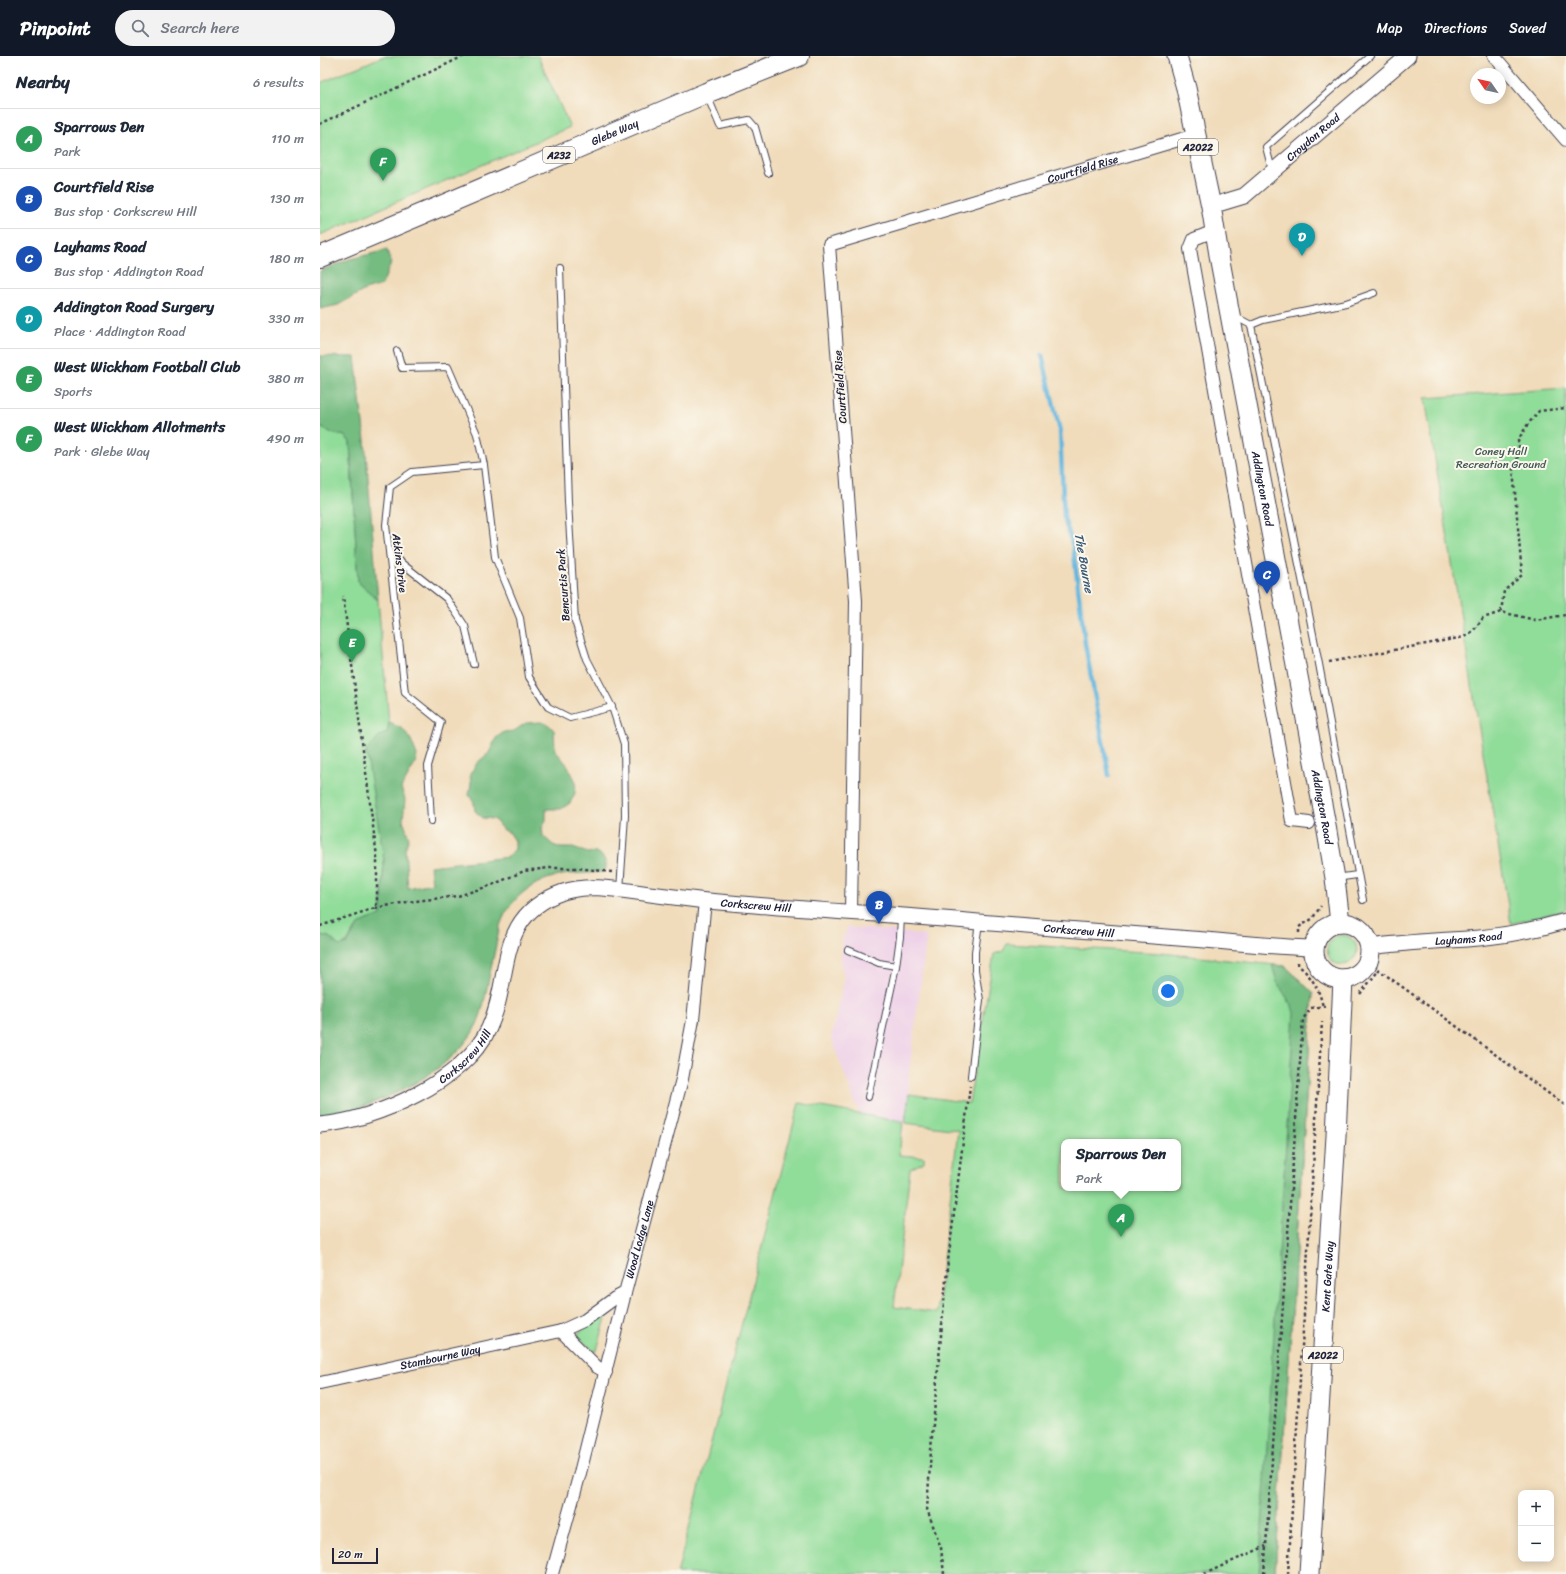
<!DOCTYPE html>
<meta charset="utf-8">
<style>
:root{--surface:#fff;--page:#f2f2f3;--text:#1f2937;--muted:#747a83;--line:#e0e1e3;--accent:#111827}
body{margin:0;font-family:Sriracha,sans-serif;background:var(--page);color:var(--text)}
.controls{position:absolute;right:12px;bottom:12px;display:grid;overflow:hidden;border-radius:8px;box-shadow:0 2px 10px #0003}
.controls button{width:36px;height:36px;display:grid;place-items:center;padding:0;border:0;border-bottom:1px solid var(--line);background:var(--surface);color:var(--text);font:20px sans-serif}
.compass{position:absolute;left:1150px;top:12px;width:36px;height:36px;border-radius:50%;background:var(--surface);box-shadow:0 2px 10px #0003;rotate:304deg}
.scale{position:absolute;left:12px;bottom:10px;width:46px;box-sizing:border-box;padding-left:4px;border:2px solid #22223b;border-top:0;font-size:11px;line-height:14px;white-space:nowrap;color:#22223b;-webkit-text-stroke:3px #fbf7ec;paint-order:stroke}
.you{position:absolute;left:848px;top:935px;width:14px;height:14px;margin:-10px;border:3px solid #fff;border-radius:50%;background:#1a73e8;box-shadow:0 0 0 6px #1a73e833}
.badge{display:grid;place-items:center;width:26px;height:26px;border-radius:50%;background:var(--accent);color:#fff;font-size:13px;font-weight:700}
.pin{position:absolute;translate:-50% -33px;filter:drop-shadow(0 1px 2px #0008)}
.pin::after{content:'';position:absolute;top:21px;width:14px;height:12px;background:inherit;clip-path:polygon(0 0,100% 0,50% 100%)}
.popup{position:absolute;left:741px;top:1083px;width:120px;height:52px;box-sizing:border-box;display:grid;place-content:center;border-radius:8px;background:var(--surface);filter:drop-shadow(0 1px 3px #0005);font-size:13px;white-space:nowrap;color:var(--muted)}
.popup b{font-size:15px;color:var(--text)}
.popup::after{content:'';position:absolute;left:50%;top:100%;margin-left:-8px;border:8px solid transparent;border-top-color:var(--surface)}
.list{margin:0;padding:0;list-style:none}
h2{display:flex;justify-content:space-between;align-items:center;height:52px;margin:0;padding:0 16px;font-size:17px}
h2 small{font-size:13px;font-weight:400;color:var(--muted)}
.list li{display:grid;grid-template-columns:26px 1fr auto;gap:12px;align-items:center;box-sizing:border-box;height:60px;padding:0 16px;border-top:1px solid var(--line)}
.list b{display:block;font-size:15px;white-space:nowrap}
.list p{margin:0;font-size:13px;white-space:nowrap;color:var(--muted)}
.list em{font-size:13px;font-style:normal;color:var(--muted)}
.icon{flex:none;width:22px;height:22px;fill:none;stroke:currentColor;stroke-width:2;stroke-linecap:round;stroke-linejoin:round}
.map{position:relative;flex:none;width:1246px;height:1518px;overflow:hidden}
header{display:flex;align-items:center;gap:24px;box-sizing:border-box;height:56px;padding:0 20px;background:var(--accent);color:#fff}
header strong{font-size:19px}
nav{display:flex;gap:22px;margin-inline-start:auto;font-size:14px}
.search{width:280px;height:36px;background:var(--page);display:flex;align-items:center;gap:10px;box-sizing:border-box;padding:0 14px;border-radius:22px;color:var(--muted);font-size:15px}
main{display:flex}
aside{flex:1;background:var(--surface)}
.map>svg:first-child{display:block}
.built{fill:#eed0e8}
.green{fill:#90dc99;stroke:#597f6a;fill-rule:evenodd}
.forest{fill:#74bc81;stroke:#4b6f5e}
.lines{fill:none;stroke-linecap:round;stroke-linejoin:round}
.stream{stroke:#62b6de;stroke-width:4.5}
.service-casing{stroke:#413e4e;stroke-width:8}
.minor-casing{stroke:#413e4e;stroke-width:14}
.tertiary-casing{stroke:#413e4e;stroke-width:17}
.primary-casing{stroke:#413e4e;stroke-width:21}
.trunk-casing{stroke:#413e4e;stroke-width:22}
.path{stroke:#413e4e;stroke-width:2.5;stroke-dasharray:3 3;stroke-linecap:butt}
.service{stroke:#fff;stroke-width:6}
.minor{stroke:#fff;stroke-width:12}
.tertiary{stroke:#fff;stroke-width:15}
.primary{stroke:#fff;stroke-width:19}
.trunk{stroke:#fff;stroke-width:20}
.labels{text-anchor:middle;stroke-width:4;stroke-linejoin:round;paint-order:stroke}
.shield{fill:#fbf7ec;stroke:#636270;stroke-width:1}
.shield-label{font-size:10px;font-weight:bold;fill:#22223b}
.street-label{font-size:11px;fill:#22223b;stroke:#fbf7ec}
.park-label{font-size:11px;fill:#435a57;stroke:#fbf7ec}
.water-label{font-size:12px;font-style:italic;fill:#385674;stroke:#fbf7ec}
</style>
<header>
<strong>Pinpoint</strong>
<div class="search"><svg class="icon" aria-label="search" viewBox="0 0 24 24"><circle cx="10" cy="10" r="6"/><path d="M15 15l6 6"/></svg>Search here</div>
<nav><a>Map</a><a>Directions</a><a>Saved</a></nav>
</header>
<main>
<aside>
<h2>Nearby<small>6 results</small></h2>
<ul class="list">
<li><span class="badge" style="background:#2e9e5b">A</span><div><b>Sparrows Den</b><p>Park</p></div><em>110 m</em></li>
<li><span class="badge" style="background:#1a4fb4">B</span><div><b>Courtfield Rise</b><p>Bus stop · Corkscrew Hill</p></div><em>130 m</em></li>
<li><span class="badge" style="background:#1a4fb4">C</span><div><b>Layhams Road</b><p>Bus stop · Addington Road</p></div><em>180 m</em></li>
<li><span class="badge" style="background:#0f9aa8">D</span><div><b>Addington Road Surgery</b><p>Place · Addington Road</p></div><em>330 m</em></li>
<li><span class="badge" style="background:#2e9e5b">E</span><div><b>West Wickham Football Club</b><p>Sports</p></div><em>380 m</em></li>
<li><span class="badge" style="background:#2e9e5b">F</span><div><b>West Wickham Allotments</b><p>Park · Glebe Way</p></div><em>490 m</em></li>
</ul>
</aside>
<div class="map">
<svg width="1246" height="1518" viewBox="0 0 1246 1518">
<rect width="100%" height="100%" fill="#fbf7ec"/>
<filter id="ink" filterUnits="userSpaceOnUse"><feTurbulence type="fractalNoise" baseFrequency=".025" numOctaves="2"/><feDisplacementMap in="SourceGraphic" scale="8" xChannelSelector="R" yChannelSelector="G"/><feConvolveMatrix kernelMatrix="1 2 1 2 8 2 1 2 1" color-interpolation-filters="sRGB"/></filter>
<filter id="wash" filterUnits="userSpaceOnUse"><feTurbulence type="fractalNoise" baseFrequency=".012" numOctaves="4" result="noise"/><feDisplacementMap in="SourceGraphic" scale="16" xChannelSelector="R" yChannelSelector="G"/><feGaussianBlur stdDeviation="0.9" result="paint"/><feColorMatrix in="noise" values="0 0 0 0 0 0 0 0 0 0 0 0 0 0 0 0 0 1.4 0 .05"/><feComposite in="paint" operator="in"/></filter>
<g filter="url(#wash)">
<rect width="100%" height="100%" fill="#f0dbba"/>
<polygon class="built" points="526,871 574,875 607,880 588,1025 589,1038 585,1067 539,1057 511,981 524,924 521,905 522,883 527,874"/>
<g class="green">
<polygon points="64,0 218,0 250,71 0,179 0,27"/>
<polygon points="1246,332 1246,854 1191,868 1105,342"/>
<path d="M0,371L12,377L25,380L30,386L38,526L58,544L69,667L67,677L59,770L64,804L61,860C40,866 37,867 27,887L19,890L9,881L0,879Z"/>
<circle cx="1022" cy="894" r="15"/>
<path d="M687,888L841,897L965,910L993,937L955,1518H357L479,1047L583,1066L579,1099L604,1101V1106L590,1113L574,1251L617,1257L638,1074L585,1067L589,1038L649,1047L674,898L683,895ZM744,1086H858V1132H744Z"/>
<polygon points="283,1261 286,1262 277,1294 274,1296 257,1280 260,1275"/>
</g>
<g class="forest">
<polygon points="67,194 71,207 62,229 45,234 18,249 0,253 0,215 30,203"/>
<polygon points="0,300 35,301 45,384 58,544 38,526 30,386 25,380 12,377 0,371"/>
<path d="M221,666L229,669L234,674L235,694L248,710L256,726L255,737L250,747L241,753H226V764L222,771L223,780L233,789L241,792H253L268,797L274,796L279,797L286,805V813L283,816C272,817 262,817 251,818C220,820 190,839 180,870C176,889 172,908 168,927C165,941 163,955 157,968C135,1017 51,1054 0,1061V879L9,881L19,890L27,888C38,867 39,867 61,859L64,804L46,695L59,680L67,677L69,667L82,672L91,684L97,699L95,708L81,732L85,743L83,764L89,782L85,793L88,832L112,827L110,810L188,801L195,793V785L190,777L182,773L174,763L163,762L155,755L154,747L149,739L151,727L150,718L157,707L169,697L176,682L184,676L194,675L206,667Z"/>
<polygon points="952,909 965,910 993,937 955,1518 939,1518 974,957 972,950 957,926"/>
</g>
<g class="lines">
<polyline class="stream" points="722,299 740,375 744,462 753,490 765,587 789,719"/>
</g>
</g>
<g filter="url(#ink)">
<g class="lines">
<g class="service-casing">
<g id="service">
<polyline points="387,39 400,70 429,64 435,71 448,117"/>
<polyline points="952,114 946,91 1050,0"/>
<polyline points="240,212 248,446 255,565 267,603 292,651 304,688 305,760 300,834"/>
<polyline points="914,260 931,269 999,608 1043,844"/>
<polyline points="931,269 943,264 1026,247 1054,237"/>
<polyline points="77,295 82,312 128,311 157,378 164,409 175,501 200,562 209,621 228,651 250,662 292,651"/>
<polyline points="70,498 127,543 145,570 154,608"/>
<polyline points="111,765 108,710 121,666 85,637 66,469 70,431 92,416 164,409"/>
<polyline points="1016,822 1037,819"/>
<polyline points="528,894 559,907 576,910"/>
<polyline points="651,1020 660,944 655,914 655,896 659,866"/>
<polyline points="548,1041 576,910 580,881 581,860"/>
</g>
</g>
<g class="minor-casing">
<g id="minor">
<polyline points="1174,0 1246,84"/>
<polyline points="894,175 874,183 870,193 972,765 989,767"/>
<path id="s1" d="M531,856L536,545L509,189L875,79"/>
<polyline points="241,1275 277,1311 286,1316"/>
<path id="s2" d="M0,1327L241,1275L265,1264L295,1242L305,1237"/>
<path id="s3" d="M232,1518L260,1417L305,1237L362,1023L373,964L385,845"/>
</g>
</g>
<g class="tertiary-casing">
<g id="tertiary">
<path id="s4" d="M891,150L924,140L1088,0"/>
<path id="s5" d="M1050,891C1086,886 1123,885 1159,882C1189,879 1218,873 1246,865"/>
<path id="s6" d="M0,1069C55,1065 146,1024 169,972C193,920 174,860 243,836C273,826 308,836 338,839C366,843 394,846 422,848C500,855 579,859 658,866C729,872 800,878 871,883C912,886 953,891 994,892"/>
</g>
</g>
<g class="primary-casing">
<g id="primary">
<path id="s7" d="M857,0L866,32L891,150L900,205L1005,764L1015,822L1020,867"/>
<circle cx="1022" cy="895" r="28"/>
<path id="s8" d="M989,1518L1016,1080L1023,923"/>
</g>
</g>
<g class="trunk-casing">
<g id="trunk">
<path id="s9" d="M0,201L133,145L386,37L479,0"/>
</g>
</g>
<g class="path">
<polyline points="0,68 144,0"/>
<polyline points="1181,556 1184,535 1202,519 1193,413 1200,396 1198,384 1208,368 1219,355 1246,352"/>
<polyline points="1009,606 1144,581 1153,575 1163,562 1181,556 1215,564 1246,559"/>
<polyline points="55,852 87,846 138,840 172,829 204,815 229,812 257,812 292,816"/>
<polyline points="0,870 55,852 57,846 57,801 23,540"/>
<polyline points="979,877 979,871 992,863 1001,850"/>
<path d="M978,906V909C992,921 999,932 1003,951"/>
<polyline points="1047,907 1059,914 1246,1050"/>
<polyline points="1040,938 1059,914"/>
<polyline points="624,1518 621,1492 607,1453 612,1380 627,1213 650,1030"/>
<polyline points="884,1518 946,1490"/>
<polyline points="944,1518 983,963 991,952 1005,950"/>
<polyline points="968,1518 1002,966"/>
</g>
<use href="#service" class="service"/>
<use href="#minor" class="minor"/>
<use href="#tertiary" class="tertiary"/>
<use href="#primary" class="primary"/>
<use href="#trunk" class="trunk"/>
</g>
</g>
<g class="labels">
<g class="shield">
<rect x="858" y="83" width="40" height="16" rx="3"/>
<rect x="223" y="91" width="32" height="16" rx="3"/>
<rect x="983" y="1291" width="40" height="16" rx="3"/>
</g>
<g class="shield-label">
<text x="878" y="95">A2022</text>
<text x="239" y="103">A232</text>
<text x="1003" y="1303">A2022</text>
</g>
<g class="street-label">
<text dy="4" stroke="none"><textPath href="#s9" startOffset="320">Glebe Way</textPath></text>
<text dy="4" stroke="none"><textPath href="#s4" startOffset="125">Croydon Road</textPath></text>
<text dy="4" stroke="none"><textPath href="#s1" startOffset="933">Courtfield Rise</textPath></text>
<text transform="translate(520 331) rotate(-94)" y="4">Courtfield Rise</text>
<text dy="4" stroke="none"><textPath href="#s7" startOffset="441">Addington Road</textPath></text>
<text transform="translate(80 507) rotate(83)" y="4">Atkins Drive</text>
<text transform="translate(243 529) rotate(-94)" y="4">Bencurtis Park</text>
<text dy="4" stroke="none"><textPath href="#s7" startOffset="765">Addington Road</textPath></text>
<text dy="4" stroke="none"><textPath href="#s6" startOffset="560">Corkscrew Hill</textPath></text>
<text dy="4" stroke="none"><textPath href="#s6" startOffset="884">Corkscrew Hill</textPath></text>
<text dy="4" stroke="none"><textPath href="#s5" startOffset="99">Layhams Road</textPath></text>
<text dy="4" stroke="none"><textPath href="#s6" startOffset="164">Corkscrew Hill</textPath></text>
<text dy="4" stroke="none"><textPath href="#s3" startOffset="346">Wood Lodge Lane</textPath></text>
<text dy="4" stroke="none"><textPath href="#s8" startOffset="298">Kent Gate Way</textPath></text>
<text dy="4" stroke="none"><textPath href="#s2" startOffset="123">Stambourne Way</textPath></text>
</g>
<g class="park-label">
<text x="1181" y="399">Coney Hall<tspan x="1181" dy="13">Recreation Ground</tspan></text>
</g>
<g class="water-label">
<text transform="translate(764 507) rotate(80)" y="4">The Bourne</text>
</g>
</g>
</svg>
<div class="controls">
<button>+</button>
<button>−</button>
</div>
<svg class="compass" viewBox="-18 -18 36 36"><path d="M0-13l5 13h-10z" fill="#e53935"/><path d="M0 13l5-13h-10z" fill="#747a83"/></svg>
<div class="scale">20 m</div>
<div class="you"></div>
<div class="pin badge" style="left:801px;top:1181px;background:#2e9e5b">A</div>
<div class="popup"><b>Sparrows Den</b>Park</div>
<div class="pin badge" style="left:559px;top:868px;background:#1a4fb4">B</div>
<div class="pin badge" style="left:947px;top:538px;background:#1a4fb4">C</div>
<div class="pin badge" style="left:982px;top:200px;background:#0f9aa8">D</div>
<div class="pin badge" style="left:32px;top:606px;background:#2e9e5b">E</div>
<div class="pin badge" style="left:63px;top:125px;background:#2e9e5b">F</div>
</div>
</main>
